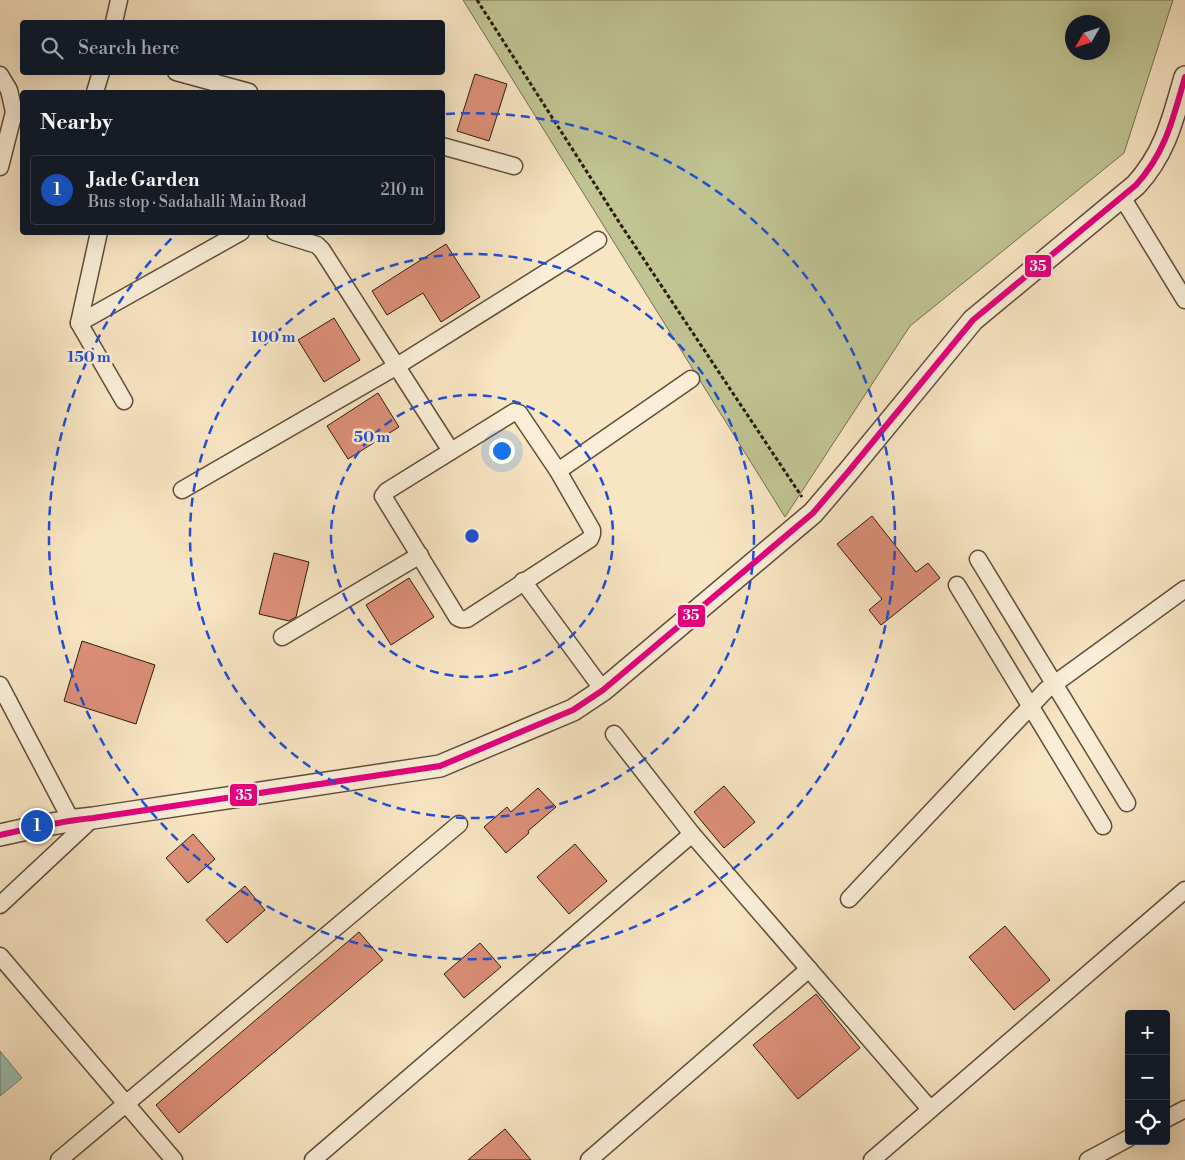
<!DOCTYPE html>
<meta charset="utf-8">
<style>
:root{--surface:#171b24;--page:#20242c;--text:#f1f3f6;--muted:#9ea1a6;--line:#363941;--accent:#d93025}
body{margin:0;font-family:"Libre Bodoni",serif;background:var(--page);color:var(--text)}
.controls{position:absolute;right:15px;bottom:15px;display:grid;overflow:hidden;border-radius:5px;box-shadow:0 5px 20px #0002}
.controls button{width:45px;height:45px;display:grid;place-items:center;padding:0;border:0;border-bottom:1px solid var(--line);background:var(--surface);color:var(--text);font:25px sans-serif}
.compass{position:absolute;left:1065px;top:15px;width:45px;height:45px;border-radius:50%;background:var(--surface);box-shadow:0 5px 20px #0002;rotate:231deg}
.you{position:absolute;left:501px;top:450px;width:18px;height:18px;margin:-12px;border:4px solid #fff;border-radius:50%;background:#1a73e8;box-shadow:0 0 0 8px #1a73e833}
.badge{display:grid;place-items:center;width:32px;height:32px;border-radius:50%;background:var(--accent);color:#fff;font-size:16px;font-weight:700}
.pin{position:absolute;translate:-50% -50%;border:2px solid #fff;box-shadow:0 1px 5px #0006}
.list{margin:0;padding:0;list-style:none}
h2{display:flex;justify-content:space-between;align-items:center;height:65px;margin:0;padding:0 20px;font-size:21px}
h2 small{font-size:16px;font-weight:400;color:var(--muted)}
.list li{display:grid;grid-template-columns:32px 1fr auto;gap:15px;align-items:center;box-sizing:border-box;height:70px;margin:0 10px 10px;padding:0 10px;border:1px solid var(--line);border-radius:5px}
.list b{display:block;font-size:19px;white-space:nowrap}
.list p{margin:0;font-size:16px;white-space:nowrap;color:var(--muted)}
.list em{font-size:16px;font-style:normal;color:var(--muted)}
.icon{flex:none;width:28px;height:28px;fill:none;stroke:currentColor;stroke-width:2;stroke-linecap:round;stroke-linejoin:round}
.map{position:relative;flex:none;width:1185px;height:1160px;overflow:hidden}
.search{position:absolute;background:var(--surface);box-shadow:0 5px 20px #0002;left:20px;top:20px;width:425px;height:55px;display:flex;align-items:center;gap:12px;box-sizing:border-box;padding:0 18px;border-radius:5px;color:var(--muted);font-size:19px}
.panel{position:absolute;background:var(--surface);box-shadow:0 5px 20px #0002;left:20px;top:90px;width:425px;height:145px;border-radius:5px}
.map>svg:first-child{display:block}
.green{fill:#c0c392;stroke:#766e50;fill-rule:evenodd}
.water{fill:#9dbfb2;stroke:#707d70}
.building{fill:#dd9079;stroke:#2c1a0d}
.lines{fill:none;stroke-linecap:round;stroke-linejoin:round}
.minor-casing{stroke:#5f4d3a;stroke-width:19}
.tertiary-casing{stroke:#5f4d3a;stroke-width:24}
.path{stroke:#2c1a0d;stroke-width:3;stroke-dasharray:4 2.5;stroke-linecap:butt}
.minor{stroke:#faeed8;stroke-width:16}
.tertiary{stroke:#faeed8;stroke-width:21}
.bus-1-casing{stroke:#faeed8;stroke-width:10}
.bus-1{stroke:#e5007d;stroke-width:6}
.ring{fill:none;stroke:#1d4ed8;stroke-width:2.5;stroke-dasharray:9 6}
.centre{fill:#1d4ed8;stroke:#faeed8;stroke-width:2.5}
.ring-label{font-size:15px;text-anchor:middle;font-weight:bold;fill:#1d4ed8;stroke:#faeed8;stroke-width:5;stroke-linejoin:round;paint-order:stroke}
.line-badge{stroke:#faeed8;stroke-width:2}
.badge-label{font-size:14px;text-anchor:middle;font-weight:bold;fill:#fff}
</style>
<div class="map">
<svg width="1185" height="1160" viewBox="0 0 1185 1160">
<rect width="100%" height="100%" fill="#f8e5c3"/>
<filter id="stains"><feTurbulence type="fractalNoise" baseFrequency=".004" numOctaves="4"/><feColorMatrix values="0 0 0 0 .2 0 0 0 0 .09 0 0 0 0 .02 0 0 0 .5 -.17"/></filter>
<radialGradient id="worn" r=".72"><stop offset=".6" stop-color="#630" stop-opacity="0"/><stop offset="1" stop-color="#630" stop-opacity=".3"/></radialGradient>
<path class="green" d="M463,0H1173L1124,153L910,326L785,517ZM1072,22H1102V52H1072Z"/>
<polygon class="water" points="0,1051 22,1078 0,1096"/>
<g class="building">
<polygon points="475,74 507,84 489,141 457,131"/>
<polygon points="446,244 480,297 441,322 423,293 387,315 372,291"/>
<polygon points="334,318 360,360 324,382 298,340"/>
<polygon points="378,393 399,427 348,459 327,426"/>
<polygon points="872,516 916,572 928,563 940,578 881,625 869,610 882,599 837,544"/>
<polygon points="274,553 309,562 296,617 289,621 259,614"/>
<polygon points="409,578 434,617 391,645 366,605"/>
<polygon points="82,641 155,665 136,724 64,701"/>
<polygon points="724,786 755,822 724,848 694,812"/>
<polygon points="538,788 556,807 528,831 529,833 506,853 484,827 507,807 511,812"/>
<polygon points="193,834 215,859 188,883 166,858"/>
<polygon points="575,844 607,881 569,914 537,877"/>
<polygon points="245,886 265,910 227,943 206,920"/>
<polygon points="1005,926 1050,980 1014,1010 969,957"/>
<polygon points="359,932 383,960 179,1133 156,1105"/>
<polygon points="480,943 501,967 464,998 444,974"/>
<polygon points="816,994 860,1048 798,1099 753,1045"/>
<polygon points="505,1129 531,1160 468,1160"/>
</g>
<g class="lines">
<g class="minor-casing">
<g id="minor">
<polyline points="114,22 119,0"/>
<polyline points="176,72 249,92"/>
<polyline points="0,75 9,90 14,112 22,115"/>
<polyline points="95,92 101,72"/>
<polyline points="442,146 514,166"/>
<polyline points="0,167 14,112"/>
<polyline points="1122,197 1185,300"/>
<polyline points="99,232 79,323 124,401"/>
<polyline points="275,232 317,245 322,250 451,451"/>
<polyline points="79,323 241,232"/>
<path d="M514,412L519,413L521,416L558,471L592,530V534L590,539L467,619C462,620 460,619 457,617L383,496L387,491Z"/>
<polyline points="558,471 691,379"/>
<polyline points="182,490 397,366 598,240"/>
<polyline points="978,559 1127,803"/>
<polyline points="523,581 603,690"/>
<polyline points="957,585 1103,826"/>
<polyline points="282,637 420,555"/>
<polyline points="0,685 71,820"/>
<polyline points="614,734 692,834 930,1109"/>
<polyline points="849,899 1046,690 1185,589"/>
<polyline points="0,905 93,818"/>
<polyline points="0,956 174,1160"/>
<polyline points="1166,1119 1185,1109"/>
<polyline points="59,1160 459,824"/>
<polyline points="313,1160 692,834"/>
<polyline points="589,1160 809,969"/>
<polyline points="872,1160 1185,890"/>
<polyline points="1088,1160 1129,1138"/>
</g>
</g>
<g class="tertiary-casing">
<path id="tertiary" d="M0,835C31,828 61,821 93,818L440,766L573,710L603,690L813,513L848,472L973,320L1136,185C1166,152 1173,118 1185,77"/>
</g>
<polyline class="path" points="477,0 619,222 802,497"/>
<use href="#minor" class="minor"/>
<use href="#tertiary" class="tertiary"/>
<g class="bus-1-casing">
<path id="bus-1" d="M0,835C31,828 61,821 93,818L440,766L573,710L603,690L813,513L848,472L973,320L1136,185C1166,152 1173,118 1185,77"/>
</g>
<use href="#bus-1" class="bus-1"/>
</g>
<g class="ring">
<circle cx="472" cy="536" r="141"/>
<circle cx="472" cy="536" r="282"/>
<path d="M446 114A423 423 0 1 1 176 234"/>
</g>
<circle cx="472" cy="536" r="8" class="centre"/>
<g class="ring-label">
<text x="273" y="342">100 m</text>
<text x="89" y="362">150 m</text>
<text x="372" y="442">50 m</text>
</g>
<g class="line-badge">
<rect x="1024" y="254" width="28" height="24" rx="5" fill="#e5007d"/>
<rect x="677" y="604" width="29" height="24" rx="5" fill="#e5007d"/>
<rect x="229" y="783" width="29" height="24" rx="5" fill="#e5007d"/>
</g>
<g class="badge-label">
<text x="1038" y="271">35</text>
<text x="691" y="620">35</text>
<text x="244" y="800">35</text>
</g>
<rect width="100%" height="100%" filter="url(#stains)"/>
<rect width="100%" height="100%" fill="url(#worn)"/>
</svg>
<div class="controls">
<button>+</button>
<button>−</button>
<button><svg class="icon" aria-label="locate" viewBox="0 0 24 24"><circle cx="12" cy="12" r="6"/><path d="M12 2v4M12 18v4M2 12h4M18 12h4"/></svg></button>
</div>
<svg class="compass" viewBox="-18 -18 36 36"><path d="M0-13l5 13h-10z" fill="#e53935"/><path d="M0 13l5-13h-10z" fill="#9ea1a6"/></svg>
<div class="you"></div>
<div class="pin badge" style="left:37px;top:826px;background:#1a4fb4">1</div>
<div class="search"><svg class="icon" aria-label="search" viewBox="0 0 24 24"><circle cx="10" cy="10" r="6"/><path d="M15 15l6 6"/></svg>Search here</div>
<section class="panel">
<h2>Nearby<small></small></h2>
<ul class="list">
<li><span class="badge" style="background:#1a4fb4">1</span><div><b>Jade Garden</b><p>Bus stop · Sadahalli Main Road</p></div><em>210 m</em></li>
</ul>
</section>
</div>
